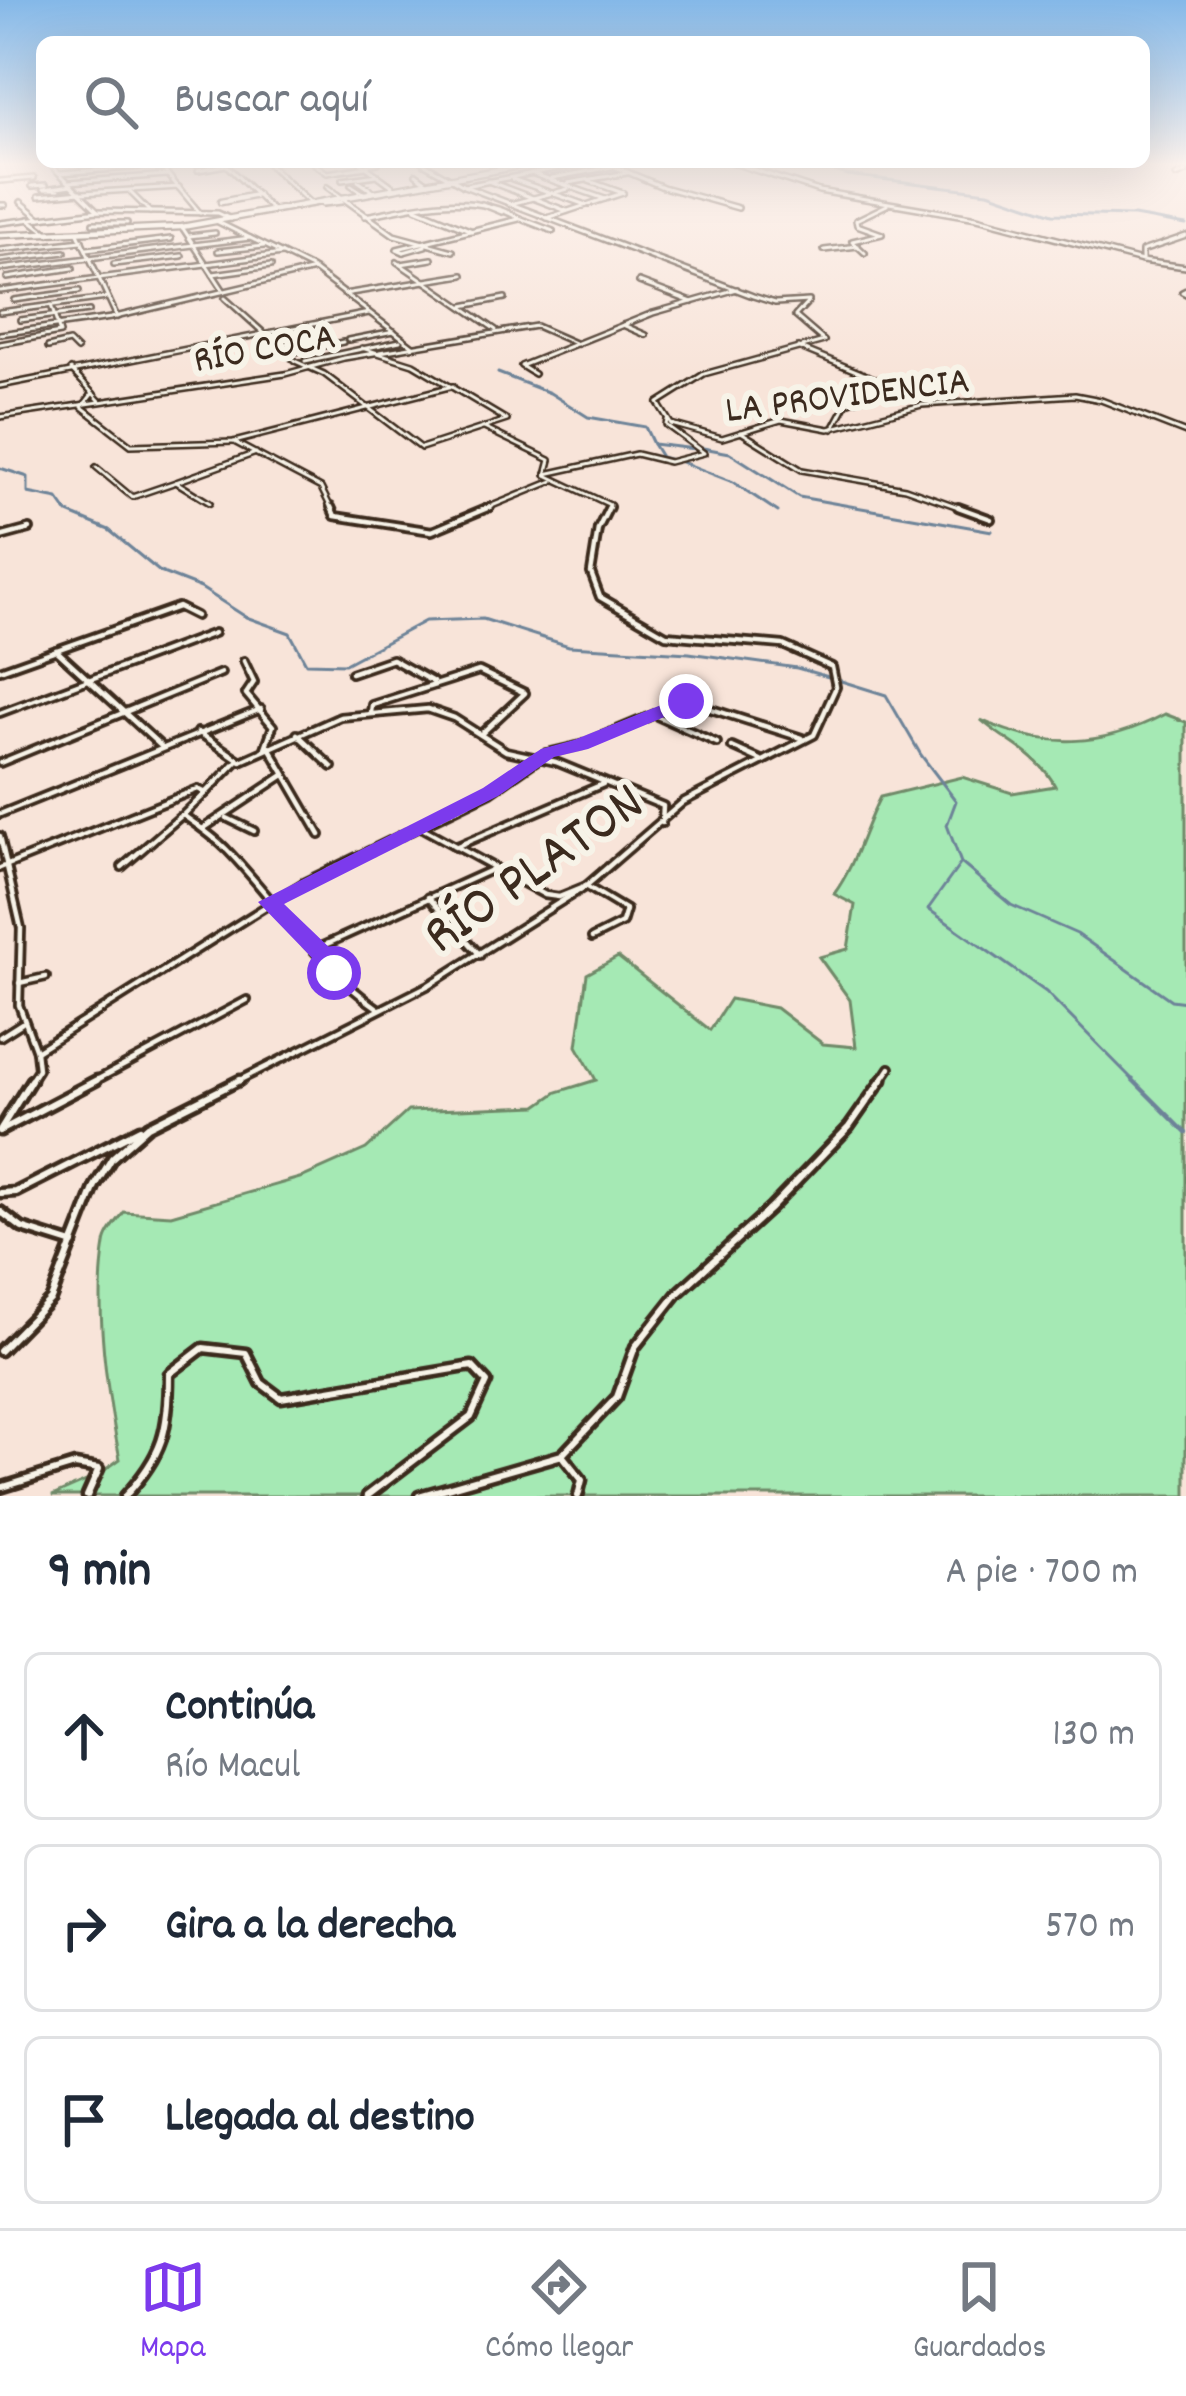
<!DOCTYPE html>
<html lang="es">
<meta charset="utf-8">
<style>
:root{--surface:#fff;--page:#f2f2f3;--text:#1f2937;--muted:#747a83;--line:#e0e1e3;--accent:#7c3aed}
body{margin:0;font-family:Dekko,sans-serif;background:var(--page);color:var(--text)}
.stop{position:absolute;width:36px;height:36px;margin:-27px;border:9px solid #7c3aed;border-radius:50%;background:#fff}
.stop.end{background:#7c3aed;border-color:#fff;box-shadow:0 3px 12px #0008}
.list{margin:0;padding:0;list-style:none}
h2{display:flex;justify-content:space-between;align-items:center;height:156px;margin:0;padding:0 48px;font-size:51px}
h2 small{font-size:39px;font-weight:400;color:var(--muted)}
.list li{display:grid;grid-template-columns:78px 1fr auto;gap:36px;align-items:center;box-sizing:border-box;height:168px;margin:0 24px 24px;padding:0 24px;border:3px solid var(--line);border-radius:18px}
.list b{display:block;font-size:45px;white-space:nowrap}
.list p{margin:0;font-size:39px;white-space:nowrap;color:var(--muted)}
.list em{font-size:39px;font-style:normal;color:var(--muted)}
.icon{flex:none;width:66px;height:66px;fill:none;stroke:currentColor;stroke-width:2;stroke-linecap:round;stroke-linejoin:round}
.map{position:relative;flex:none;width:1186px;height:1496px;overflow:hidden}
.search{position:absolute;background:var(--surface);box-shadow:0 12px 48px #0002;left:36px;right:36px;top:36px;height:132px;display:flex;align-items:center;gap:30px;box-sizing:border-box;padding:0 42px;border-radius:18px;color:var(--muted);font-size:45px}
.sheet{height:732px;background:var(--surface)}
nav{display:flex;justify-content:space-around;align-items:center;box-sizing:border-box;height:168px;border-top:3px solid var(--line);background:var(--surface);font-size:33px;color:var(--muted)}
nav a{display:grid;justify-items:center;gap:6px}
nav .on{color:var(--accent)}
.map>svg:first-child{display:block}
.green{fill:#a5e9b4;stroke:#708a69;stroke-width:3}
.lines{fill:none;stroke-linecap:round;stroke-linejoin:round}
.stream-far1{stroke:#6d8398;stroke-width:3}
.stream{stroke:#6d8398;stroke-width:4.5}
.street-far2-casing{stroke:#3b2a1e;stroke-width:8}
.street-far1-casing{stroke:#3b2a1e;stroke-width:12}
.street-casing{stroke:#3b2a1e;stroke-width:15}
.secondary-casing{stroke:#3b2a1e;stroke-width:9}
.street-far2{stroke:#f7f3e8;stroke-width:3}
.street-far1{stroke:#f7f3e8;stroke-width:4.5}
.street{stroke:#f7f3e8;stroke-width:6}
.secondary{stroke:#f7f3e8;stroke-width:4.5}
.route{fill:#7c3aed}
.labels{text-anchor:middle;stroke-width:12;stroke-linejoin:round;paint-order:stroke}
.far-street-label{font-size:39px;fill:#3b2a1e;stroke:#f7f3e8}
.near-street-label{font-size:57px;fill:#3b2a1e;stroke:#f7f3e8}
</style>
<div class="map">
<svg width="1186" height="1496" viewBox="0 0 1186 1496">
<rect width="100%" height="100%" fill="#f8e4d9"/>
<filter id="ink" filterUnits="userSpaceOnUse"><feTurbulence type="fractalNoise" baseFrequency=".00833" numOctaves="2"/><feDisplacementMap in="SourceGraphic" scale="24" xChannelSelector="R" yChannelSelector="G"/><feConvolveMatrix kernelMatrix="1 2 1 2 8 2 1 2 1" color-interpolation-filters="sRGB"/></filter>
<g filter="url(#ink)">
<path class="green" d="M1165,714L1186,722V1496H52L95,1477L120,1459C107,1394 94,1310 105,1244C106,1233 117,1222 124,1212L171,1215L303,1177L366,1149L408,1111L537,1106L557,1092L596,1080L577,1046L587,974L618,957L710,1030L730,999L776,1008L823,1044L856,1047L850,1000L819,957L848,949L855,905L834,894C856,864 863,830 880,797L962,777L1012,793L1055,786C1040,755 1007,743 981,720C1046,750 1102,747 1165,714Z"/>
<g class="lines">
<g class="stream-far1">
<polyline points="809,163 847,175 988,192 1053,214 1134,216 1186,225"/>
<polyline points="498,373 550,393 588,417 645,427 653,444 695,449"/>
<polyline points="653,444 661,457 672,460"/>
<polyline points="703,448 730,453 799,497 992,531"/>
<polyline points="679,461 733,482 778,512"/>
<polyline points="0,468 28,477 28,493 58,499 68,513 109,530 160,572 201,588 246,617 290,633 306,663 345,664 425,621 483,619 569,646 689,653 797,668 832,678"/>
<polyline points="841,681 886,695 921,755 956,801 947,825 961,863 928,909 1046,992 1136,1083"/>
<polyline points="961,863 1011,905 1077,934 1171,1000 1186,1002"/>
</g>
<polyline class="stream" points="1133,1080 1186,1133"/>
<g class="street-far2-casing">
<g id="street-far2">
<polyline points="49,163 98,211"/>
<polyline points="158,163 200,213"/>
<polyline points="224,163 273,211"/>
<polyline points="267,163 311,204"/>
<polyline points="313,163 327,173 366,167"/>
<polyline points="361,163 395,188"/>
<polyline points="423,163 464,186 753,296 775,303 809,301 795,316 824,341 704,374 658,403 671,424 722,438 781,420 829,429 922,405 1075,395 1101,400 1186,433"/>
<polyline points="606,163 663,187 738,208"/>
<polyline points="733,163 819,191 977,218 1142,261 1186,267"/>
<polyline points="364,165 378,163"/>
<polyline points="1134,166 1142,163"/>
<polyline points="198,170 226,165"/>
<polyline points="59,173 160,166"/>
<polyline points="531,173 605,199"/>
<polyline points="416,174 428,183"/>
<polyline points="1176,176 1186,172"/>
<polyline points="552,178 612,167"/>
<polyline points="512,179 586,205"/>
<polyline points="342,180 377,175"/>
<polyline points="0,181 34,178"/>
<polyline points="358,181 374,192"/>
<polyline points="488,181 567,211"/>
<polyline points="589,181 623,193"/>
<polyline points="69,182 168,175"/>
<polyline points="568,183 627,173"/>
<polyline points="351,185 365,194"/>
<polyline points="32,186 46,185"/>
<polyline points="464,186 587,163"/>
<polyline points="327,187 394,235 453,251"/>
<polyline points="59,189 44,189 72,185"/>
<polyline points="129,191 150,212"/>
<polyline points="82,193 179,187"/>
<polyline points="39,196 80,192"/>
<polyline points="21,202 40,218"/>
<polyline points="323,204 342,202"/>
<polyline points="482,204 502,212"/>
<polyline points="510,204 568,189"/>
<polyline points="0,205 5,205"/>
<polyline points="416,208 472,231"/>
<path d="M365,216C419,206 470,190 521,219"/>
<polyline points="519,218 553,231"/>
<polyline points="547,218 623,193"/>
<polyline points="29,219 49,234"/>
<polyline points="218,222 311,268 413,346"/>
<polyline points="0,223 98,211 218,213 231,219"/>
<polyline points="93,223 127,223"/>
<polyline points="182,227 224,291"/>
<polyline points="78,233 117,317"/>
<polyline points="189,236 215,233"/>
<polyline points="87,249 171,239"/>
<polyline points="0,250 82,241"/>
<polyline points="824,250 858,246"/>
<polyline points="218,251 264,246"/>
<polyline points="404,252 397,249 519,219"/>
<polyline points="404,252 425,246"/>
<polyline points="865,253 852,241 882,234 857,225 856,220 887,205"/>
<polyline points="0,260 65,252"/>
<polyline points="1142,261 1142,251 1186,236"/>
<polyline points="397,262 496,330"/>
<polyline points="114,264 182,256"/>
<polyline points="401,264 432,259"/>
<polyline points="0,269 250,238"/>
<polyline points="213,274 271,266"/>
<polyline points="7,278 73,268"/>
<polyline points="639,282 692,302"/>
<polyline points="1186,290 1182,292 1186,294"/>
<polyline points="0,291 282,254"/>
<polyline points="344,294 463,275"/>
<polyline points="225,298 295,361 324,374 421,448 507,420 413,364 362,348"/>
<polyline points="14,300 79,291"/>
<polyline points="463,306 505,298"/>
<polyline points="0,312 107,298"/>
<polyline points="20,320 89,311"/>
<polyline points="623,325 646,335"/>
<polyline points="0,334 111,318 314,270"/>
<polyline points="348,340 394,331"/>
<polyline points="275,341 311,334"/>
<polyline points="306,343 302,340 314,338"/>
<polyline points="0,344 60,333 51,305"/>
<polyline points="284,344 302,340 298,337"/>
<polyline points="48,347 69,342 77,350"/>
<polyline points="798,347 932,402"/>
<polyline points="290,353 343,342"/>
<polyline points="305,361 400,341"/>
<polyline points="71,370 100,401"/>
<polyline points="534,374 521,366 653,313 737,289"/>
<polyline points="0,386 369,313"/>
<polyline points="93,393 82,407 131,445 234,442 453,386"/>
<polyline points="0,417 285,374 344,358 536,326 577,344"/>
<polyline points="484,428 550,460 546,475 610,505 607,510"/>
<polyline points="833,429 847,403 896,386"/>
<polyline points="741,432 802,470 905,488 967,510"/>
<polyline points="234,442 321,488 332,510"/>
<polyline points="96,467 132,497 176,482"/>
<polyline points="546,474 636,454 669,462 704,453 666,425 667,420"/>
<polyline points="210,503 176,482 256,453"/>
<polyline points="482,510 553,481"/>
</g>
</g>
<g class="street-far1-casing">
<g id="street-far1">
<polyline points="331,507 335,516 432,531 490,507"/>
<polyline points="958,507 991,519"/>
<polyline points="0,537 30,529"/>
<polyline points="56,650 162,747"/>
<polyline points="244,661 254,682 246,694 273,726 265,748"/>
<polyline points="0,670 178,607 196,616"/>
<polyline points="351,673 392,659 433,682"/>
<polyline points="0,713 214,633"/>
<polyline points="371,713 372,705 479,671 525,693 481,734"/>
<polyline points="657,716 717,743"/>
<polyline points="198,732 241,761 340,717 428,709 454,718 506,751 556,762 663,806 662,823"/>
<polyline points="297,734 332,767"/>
<polyline points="269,747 320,835"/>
<polyline points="732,747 761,760"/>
<polyline points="0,763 221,673"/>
<polyline points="206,793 237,761"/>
<polyline points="0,814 261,709"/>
<polyline points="227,818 254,831"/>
<polyline points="204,828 284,775"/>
<polyline points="424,829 545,895 559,897 586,886 626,910 622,923 592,938"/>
<polyline points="0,836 21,928 19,1005 36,1051 38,1069 29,1083"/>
<polyline points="455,847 603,784"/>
<polyline points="122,867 181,816"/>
<path d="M0,868L198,789L206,793L183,815C198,826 215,837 228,851C279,904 317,967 379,1009"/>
<polyline points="428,897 480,955"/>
<polyline points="318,948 493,869"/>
<polyline points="19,983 46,977"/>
<polyline points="0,1037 22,1023"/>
<polyline points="36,1051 303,883 491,792 547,753 581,745 686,701 802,738"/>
<polyline points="91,1083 247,1000"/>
<polyline points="234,1083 429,985 586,886 683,802 814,735 836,687 832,667 783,645 666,635 600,597 591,573 598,529 609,507"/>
<polyline points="880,1083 890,1068"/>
</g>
</g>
<g class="street-casing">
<g id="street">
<polyline points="0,1130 31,1080"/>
<polyline points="0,1131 97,1080"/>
<polyline points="0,1193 16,1192 140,1129"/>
<polyline points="0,1211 22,1228 73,1244"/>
<polyline points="0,1351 51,1299 95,1186 112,1158 148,1126 240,1080"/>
<polyline points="562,1455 617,1397 635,1347 677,1294 771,1208 849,1127 882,1080"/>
<polyline points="0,1488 75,1465 99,1469 87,1496"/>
<path d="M125,1496C163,1455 169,1430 169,1374L203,1348L246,1353L261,1383L281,1398L472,1366L487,1382L471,1417L367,1496"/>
<polyline points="419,1496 562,1455 582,1480 578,1496"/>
</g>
</g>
<g class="secondary-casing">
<g id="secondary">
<polyline points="221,202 257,195"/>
<polyline points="0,235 182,227 536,163"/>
</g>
</g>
<use href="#street-far2" class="street-far2"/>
<use href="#street-far1" class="street-far1"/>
<use href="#street" class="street"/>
<use href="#secondary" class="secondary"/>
</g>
</g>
<linearGradient id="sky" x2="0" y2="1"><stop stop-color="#84b8e8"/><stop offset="0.44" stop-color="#fcf3ee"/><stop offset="1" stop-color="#fcf3ee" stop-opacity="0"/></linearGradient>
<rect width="1186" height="373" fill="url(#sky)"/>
<polygon class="route" points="686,695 696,701 693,705 588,749 554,757 498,796 284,904 333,951 345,973 342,979 325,979 316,962 258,902 483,788 541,749 574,740"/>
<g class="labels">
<g class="far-street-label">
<text transform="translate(264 345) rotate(-10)" y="14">RÍO COCA</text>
<text transform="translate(847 392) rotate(-7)" y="14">LA PROVIDENCIA</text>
</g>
<g class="near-street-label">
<text transform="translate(531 865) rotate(-35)" y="20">RÍO PLATON</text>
</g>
</g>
</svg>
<div class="stop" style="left:334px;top:973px"></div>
<div class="stop end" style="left:686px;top:701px"></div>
<div class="search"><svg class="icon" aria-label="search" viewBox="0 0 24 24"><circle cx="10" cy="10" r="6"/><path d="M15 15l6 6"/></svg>Buscar aquí</div>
</div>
<section class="sheet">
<h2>9 min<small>A pie · 700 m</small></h2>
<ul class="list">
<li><svg class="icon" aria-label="ahead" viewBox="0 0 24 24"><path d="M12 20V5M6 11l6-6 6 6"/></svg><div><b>Continúa</b><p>Río Macul</p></div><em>130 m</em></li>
<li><svg class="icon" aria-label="right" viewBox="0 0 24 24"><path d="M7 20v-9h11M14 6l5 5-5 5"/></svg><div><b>Gira a la derecha</b></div><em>570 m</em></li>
<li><svg class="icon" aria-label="arrive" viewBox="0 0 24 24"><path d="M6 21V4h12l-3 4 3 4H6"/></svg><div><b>Llegada al destino</b></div></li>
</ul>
</section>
<nav>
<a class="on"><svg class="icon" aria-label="map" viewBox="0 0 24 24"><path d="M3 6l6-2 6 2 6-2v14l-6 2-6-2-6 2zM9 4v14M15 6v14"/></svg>Mapa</a>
<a><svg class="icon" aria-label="directions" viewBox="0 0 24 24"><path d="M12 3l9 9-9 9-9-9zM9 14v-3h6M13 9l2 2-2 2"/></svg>Cómo llegar</a>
<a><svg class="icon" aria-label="saved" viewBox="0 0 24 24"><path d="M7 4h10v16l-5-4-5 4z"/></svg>Guardados</a>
</nav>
